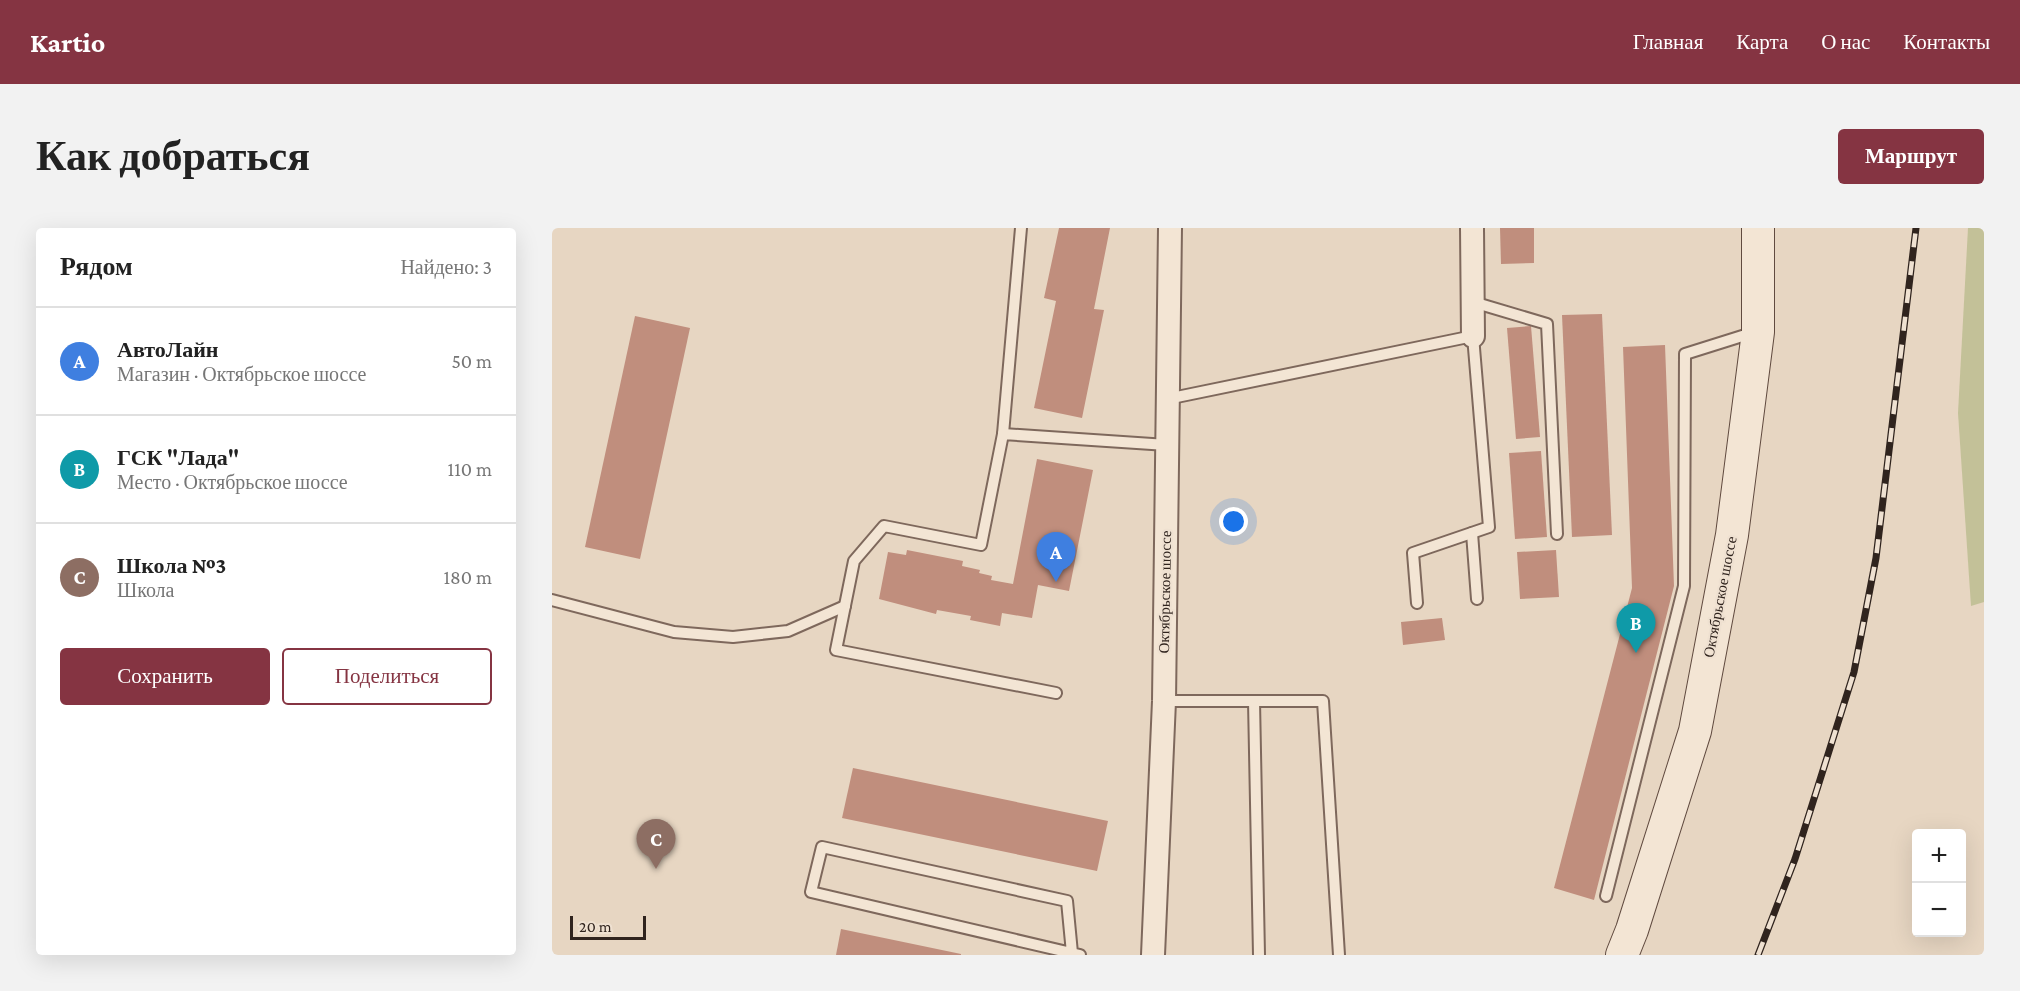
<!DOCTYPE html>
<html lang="ru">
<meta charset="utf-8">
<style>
:root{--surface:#fff;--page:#f2f2f2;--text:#222;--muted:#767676;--line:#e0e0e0;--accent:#853442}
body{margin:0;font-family:"Crimson Pro",serif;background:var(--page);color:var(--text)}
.controls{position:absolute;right:18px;bottom:18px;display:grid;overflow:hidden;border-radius:6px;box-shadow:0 6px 24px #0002}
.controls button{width:54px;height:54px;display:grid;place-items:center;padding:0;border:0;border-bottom:2px solid var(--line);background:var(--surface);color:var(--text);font:30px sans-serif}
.scale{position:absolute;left:18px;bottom:15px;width:76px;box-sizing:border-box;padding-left:6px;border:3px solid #30241e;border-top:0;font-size:16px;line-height:21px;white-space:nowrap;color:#30241e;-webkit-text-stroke:4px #efe1d1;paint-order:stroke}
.you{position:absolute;left:682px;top:294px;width:21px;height:21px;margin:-15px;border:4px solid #fff;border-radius:50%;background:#1a73e8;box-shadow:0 0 0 9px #1a73e833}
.badge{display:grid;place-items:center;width:39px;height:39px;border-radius:50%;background:var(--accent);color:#fff;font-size:20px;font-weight:700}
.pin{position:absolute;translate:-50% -50px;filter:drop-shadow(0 2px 3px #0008)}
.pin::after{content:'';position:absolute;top:32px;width:21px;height:18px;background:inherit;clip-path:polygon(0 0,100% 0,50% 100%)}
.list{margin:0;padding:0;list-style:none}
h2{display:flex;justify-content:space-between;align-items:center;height:78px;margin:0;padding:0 24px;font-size:26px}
h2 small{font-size:20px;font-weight:400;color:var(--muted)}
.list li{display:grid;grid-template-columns:39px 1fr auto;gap:18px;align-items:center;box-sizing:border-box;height:108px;padding:0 24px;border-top:2px solid var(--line)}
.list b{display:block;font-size:22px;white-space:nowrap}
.list p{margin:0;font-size:20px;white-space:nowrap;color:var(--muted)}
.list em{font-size:20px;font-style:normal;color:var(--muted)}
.actions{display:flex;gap:12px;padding:18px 24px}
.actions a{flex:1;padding:14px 0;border:2px solid var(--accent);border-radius:6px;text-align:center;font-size:21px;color:var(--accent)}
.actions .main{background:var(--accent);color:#fff}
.map{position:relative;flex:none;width:1432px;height:727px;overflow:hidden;border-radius:6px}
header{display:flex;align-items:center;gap:36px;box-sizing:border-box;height:84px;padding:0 30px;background:var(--accent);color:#fff}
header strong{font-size:28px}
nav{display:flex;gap:33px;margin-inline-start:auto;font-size:21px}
.intro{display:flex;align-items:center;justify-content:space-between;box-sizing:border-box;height:144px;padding:0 36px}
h1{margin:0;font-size:42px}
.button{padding:15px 27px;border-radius:6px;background:var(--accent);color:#fff;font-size:21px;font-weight:700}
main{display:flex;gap:36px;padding:0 36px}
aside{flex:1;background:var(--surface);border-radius:6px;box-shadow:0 6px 24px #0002}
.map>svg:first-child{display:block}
.green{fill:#c3c198}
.building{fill:#c08e7d}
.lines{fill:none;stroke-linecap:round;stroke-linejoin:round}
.service-casing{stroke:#7e685c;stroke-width:14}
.minor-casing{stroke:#7e685c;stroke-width:26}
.secondary-casing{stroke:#604a3f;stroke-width:34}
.service{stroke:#f3e5d4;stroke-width:10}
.minor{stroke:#f3e5d4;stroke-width:22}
.secondary{stroke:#f3e5d4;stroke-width:32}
.rail-casing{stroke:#30241e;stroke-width:7}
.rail{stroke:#efe1d1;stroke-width:4.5;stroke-dasharray:14;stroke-linecap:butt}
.labels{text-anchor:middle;stroke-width:4.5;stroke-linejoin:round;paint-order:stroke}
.street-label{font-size:15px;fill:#30241e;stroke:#efe1d1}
</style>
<header>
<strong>Kartio</strong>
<nav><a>Главная</a><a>Карта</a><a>О нас</a><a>Контакты</a></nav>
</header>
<div class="intro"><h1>Как добраться</h1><a class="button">Маршрут</a></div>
<main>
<aside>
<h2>Рядом<small>Найдено: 3</small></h2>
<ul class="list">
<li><span class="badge" style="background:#3f7fe0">A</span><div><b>АвтоЛайн</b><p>Магазин · Октябрьское шоссе</p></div><em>50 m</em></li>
<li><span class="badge" style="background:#0f9aa8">B</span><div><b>ГСК &quot;Лада&quot;</b><p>Место · Октябрьское шоссе</p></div><em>110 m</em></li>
<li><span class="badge" style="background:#8d6e63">C</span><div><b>Школа №3</b><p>Школа</p></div><em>180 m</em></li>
</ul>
<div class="actions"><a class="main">Сохранить</a><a>Поделиться</a></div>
</aside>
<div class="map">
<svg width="1432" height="727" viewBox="0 0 1432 727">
<rect width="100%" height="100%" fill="#e7d6c2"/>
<polygon class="green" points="1416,0 1432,0 1432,374 1419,378 1406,185"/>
<g class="building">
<polygon points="507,0 558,0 542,81 552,82 530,190 482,180 504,73 492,70"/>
<polygon points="948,0 982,0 982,35 949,36"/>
<polygon points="1050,86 1060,307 1020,309 1010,87"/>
<polygon points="83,88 138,100 88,331 33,319"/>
<polygon points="979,98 988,209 964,211 955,100"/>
<polygon points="1113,117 1122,358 1042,672 1002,660 1080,360 1071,119"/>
<polygon points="989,223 995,309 963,311 957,225"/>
<polygon points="485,231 541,242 517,363 486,357 480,390 450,385 448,398 418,392 419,388 385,382 384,386 327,371 336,324 354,327 355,322 411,333 410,338 428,342 427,345 440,348 439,352 461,356"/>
<polygon points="1004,322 1007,369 968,371 965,324"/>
<polygon points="890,390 893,412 851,417 849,394"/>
<polygon points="301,540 556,593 545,643 290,590"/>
<polygon points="289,701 409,726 409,727 284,727"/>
</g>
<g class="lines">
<g class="service-casing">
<g id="service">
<polyline points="921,74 995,96 1005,306"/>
<polyline points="615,171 921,108 937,299 861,325 865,375"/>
<polyline points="451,206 469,0"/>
<polyline points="920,305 925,371"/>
<polyline points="0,372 122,404 181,409 236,403 293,378"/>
<polyline points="504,465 284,422 302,333 332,298 429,317 451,206 615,217"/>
<polyline points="612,473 771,473 787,727"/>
<polyline points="702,473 707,727"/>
<polyline points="1054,668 1132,358 1133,126 1203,104"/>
<polyline points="520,725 515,673 270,619 259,664 528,727"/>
</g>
</g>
<g class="minor-casing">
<g id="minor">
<polyline points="920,0 921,108"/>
<polyline points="601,727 612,473 618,0"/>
</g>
</g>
<g class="secondary-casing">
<polyline id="secondary" points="1070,727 1080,702 1143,503 1180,307 1206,104 1206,0"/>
</g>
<use href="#service" class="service"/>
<use href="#minor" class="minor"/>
<use href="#secondary" class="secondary"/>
<g class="rail-casing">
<polyline id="rail" points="1206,727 1243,631 1302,444 1324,330 1364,0"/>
</g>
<use href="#rail" class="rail"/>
</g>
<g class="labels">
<g class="street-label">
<text transform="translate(613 364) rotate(-89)" y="5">Октябрьское шоссе</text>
<text transform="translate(1168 369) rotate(-79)" y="5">Октябрьское шоссе</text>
</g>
</g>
</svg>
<div class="controls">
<button>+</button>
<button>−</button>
</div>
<div class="scale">20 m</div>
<div class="you"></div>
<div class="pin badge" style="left:504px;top:354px;background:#3f7fe0">A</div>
<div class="pin badge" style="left:1084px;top:425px;background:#0f9aa8">B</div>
<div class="pin badge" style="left:104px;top:641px;background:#8d6e63">C</div>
</div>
</main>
